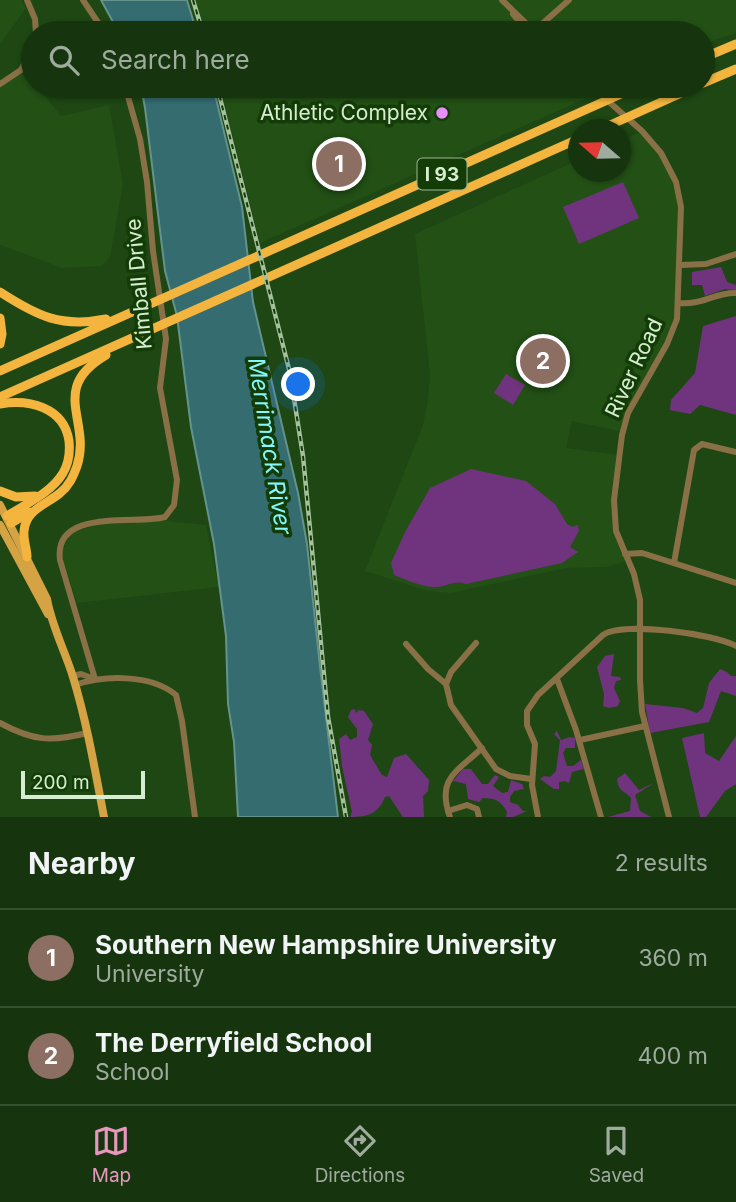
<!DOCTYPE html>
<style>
:root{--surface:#16350e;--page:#1f3d17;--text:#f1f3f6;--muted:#9eab9e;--line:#35502e;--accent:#e797bd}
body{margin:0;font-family:Inter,sans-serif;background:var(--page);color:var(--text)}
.compass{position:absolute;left:568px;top:119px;width:63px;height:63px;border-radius:50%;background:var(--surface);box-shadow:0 2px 5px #0004;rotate:290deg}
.scale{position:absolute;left:21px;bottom:18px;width:124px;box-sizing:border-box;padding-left:7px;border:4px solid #d6edd0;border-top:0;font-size:19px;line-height:24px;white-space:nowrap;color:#d6edd0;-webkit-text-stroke:5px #133c07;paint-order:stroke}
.you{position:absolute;left:299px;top:385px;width:24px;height:24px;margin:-18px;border:5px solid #fff;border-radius:50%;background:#1a73e8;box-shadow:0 0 0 10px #1a73e833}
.badge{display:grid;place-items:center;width:46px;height:46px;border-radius:50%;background:var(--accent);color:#fff;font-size:23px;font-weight:700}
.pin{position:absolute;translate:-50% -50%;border:4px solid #fff;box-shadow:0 2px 7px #0006}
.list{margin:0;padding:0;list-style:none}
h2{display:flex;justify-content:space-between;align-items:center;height:91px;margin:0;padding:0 28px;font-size:30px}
h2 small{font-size:23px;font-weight:400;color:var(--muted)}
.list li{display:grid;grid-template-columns:46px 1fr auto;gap:21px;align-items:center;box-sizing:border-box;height:98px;padding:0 28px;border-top:2px solid var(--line)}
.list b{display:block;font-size:26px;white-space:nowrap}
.list p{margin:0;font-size:23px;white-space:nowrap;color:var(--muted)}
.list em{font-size:23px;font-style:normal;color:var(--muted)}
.icon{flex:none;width:38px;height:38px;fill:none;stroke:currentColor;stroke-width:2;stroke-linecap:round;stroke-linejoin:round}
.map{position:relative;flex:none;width:736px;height:817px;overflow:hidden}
.search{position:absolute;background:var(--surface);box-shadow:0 2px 5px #0004;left:21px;right:21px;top:21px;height:77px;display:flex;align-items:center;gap:18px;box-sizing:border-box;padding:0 24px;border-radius:38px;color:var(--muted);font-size:26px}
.sheet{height:287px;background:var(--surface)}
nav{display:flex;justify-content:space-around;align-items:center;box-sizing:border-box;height:98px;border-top:2px solid var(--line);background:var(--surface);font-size:19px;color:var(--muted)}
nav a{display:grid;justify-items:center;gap:4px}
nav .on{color:var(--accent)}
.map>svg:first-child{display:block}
.built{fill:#225015}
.green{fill:#70347f}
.water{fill:#346c6f;stroke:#65938c;stroke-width:2}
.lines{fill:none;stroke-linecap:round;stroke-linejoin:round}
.minor{stroke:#897046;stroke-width:6}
.major{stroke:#d5a244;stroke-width:8}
.highway{stroke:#f3b53e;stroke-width:9}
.rail-casing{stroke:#a4c09c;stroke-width:4.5}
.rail{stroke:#133c07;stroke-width:2;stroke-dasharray:5;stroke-linecap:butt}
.poi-dot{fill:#e88eff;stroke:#133c07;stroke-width:2.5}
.labels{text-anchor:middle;stroke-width:7;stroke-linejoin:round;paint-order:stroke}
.shield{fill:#133c07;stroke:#9cb894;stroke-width:2}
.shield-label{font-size:19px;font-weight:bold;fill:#d6edd0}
.poi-label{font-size:21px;fill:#d6edd0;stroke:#133c07;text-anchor:end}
.street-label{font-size:21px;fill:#d6edd0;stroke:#133c07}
.water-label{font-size:23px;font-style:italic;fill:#83f7fd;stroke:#133c07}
</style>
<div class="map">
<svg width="736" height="817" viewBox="0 0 736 817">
<rect width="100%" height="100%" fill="#1e4713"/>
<g class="built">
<polygon points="0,0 21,0 26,8 0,44"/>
<polygon points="189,0 736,0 736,33 703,44 703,33 200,33"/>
<polygon points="21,73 39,89 61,116 109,105 123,184 110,257 102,266 62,268 0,245 0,86"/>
<polygon points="220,86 614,86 260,243"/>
<polygon points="642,131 653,143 679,191 677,319 633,403 623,432 572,421 566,448 619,455 614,512 628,560 607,567 566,568 451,593 427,591 365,571 423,425 428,399 430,375 415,234 578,160 578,172 620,172 621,141"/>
<polygon points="145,519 206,525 219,587 77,603 63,559 63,550 68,539 74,532 109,521"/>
</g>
<g class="green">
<polygon points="623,182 639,218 579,244 563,207"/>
<polygon points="721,267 727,282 736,285 736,290 725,289 705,296 702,285 692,285 692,272"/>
<polygon points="736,316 736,415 700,405 690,414 670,410 671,400 695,373 703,326"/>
<polygon points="506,374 525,385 513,405 494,393"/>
<path d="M471,469L526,481L555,504L567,524L572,527L578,525L579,531L570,547L578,552L562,563L466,584C453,579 446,588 433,587C420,586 406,580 394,575L391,563L405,532L430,488Z"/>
<polygon points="614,654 611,676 620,677 621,680 616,681 614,688 620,701 618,706 609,708 603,706 604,694 597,667 605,656"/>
<polygon points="720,669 727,672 731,676 736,676 736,696 721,691 709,722 650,733 645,704 683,708 697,713 703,708 709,683"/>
<path d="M355,709L356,713L359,710L364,711L373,724L368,740L372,745L370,755L382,775L387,777L394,758L406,754L429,780L428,791L423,796L424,817H403L389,796L385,797C378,814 368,817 350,817L352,812L342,766L339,739L346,734L350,740L357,737V729L348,717L351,710Z"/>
<polygon points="557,731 561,740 570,737 575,738 575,748 566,748 563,753 567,766 573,766 581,760 584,769 572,772 569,783 565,781 559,782 559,789 554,789 540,779 544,776 550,777 556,771 560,740 554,734"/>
<polygon points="704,733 705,753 719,761 736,736 736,784 725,791 706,817 700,817 682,738"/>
<path d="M463,769H471L482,784H488L495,775L499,777L493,786L502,793L508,792L511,780L522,784L524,789L514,791L510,797V802L518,805L523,811H527L513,817H506L507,812C501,801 496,798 483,798L479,802L468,799L466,784L453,781Z"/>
<path d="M625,773L639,790L654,783L635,795L640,811L651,817H608L630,811L631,798C624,790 619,793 617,779Z"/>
</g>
<g class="water">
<polygon points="101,0 187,0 197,33 119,33"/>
<polygon points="141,86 213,86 242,207 253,302 298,493 307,544 320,667 338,817 238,817 234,742 228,704 226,636 214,544 191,427 177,316 165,271 145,108"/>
</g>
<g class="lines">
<g class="minor">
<polyline points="27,0 35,19 36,33"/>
<polyline points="83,0 105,33"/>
<polyline points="502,0 536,33"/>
<polyline points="513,14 529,33"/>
<polyline points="534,31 569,0"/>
<polyline points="0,84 21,70 33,48"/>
<polyline points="591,86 642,131 661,153 676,182 681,207 677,319 667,344 628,413 622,435 614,500 616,531 634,574 640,600 640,680 642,712 669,817"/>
<polyline points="681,265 706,264 736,254"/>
<path d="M679,303C703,305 716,292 736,293"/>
<polyline points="625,554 642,553 736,583"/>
<polyline points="674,563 694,450 702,444 736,452"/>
<polyline points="476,643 451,672 446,684 451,705 496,769 510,776 531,779"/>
<polyline points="406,644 428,669 446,684"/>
<polyline points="73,676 81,674 95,679"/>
<path d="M95,679L60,560C53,507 138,525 165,517L174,505L177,480L160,388L166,339L153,251L147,182L140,139L125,86"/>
<polyline points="557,679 576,730 601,817"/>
<path d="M75,685C104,675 151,674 176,695L182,721L195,817"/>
<path d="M0,723C33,741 51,742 87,733"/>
<polyline points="580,740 645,726"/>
<polyline points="448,811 467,805 477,809 479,817"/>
<path d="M450,817C436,778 457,772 482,748"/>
<path d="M538,817L532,785L535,744L527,725V711L538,695L603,635C623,621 715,634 736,646"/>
</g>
<g class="major">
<path d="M0,505L47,599C52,627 65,651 73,677C87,723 95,770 104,817"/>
<polyline points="0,525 48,614"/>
</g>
<g class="highway">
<polyline points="703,58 736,44"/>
<polyline points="703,83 736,69"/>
<polyline points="599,130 697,86"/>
<path d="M0,292C37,316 61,328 106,319"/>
<polyline points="0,318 2,334 0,344"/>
<polyline points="0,371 639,86"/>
<polyline points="0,397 578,139"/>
<path d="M0,404C29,399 64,407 69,441C70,451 69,463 63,473C52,492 26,504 7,516"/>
<polyline points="0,491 16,497 35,496"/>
<polyline points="11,523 30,512"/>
<path d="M27,557C27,549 23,540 24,531C26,509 46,505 60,493C69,486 73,477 77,466C92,421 48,389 106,355"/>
</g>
<g class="rail-casing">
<g id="rail">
<polyline points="193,0 203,33"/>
<polyline points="217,86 290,373 303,456 328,717 346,817"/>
</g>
</g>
<use href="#rail" class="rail"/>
</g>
<circle class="poi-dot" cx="442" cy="113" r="7"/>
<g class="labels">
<rect class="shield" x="417.5" y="158.5" width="49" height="31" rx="5"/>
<g class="shield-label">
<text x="442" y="181">I 93</text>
</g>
<g class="poi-label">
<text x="428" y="120">Athletic Complex</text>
</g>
<g class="street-label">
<text transform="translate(139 284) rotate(-95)" y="7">Kimball Drive</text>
<text transform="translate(634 368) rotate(-65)" y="7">River Road</text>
</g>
<g class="water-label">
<text transform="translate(270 446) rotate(81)" y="8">Merrimack River</text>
</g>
</g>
</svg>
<svg class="compass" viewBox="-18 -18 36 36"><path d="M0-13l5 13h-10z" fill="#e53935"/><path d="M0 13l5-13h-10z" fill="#9eab9e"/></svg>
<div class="scale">200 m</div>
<div class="you"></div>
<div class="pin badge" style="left:339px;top:164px;background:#8d6e63">1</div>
<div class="pin badge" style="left:543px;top:361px;background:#8d6e63">2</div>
<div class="search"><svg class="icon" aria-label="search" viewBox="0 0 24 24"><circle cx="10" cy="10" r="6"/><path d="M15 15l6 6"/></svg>Search here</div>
</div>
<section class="sheet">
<h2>Nearby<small>2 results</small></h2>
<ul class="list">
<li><span class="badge" style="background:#8d6e63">1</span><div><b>Southern New Hampshire University</b><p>University</p></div><em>360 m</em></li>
<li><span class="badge" style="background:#8d6e63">2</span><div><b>The Derryfield School</b><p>School</p></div><em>400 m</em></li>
</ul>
</section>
<nav>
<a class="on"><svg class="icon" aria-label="map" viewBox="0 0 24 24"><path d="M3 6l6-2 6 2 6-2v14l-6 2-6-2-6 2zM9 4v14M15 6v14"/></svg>Map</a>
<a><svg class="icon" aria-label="directions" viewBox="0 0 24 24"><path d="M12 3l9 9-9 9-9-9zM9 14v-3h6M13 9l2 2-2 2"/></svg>Directions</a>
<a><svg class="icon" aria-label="saved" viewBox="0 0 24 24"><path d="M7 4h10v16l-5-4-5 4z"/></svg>Saved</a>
</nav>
